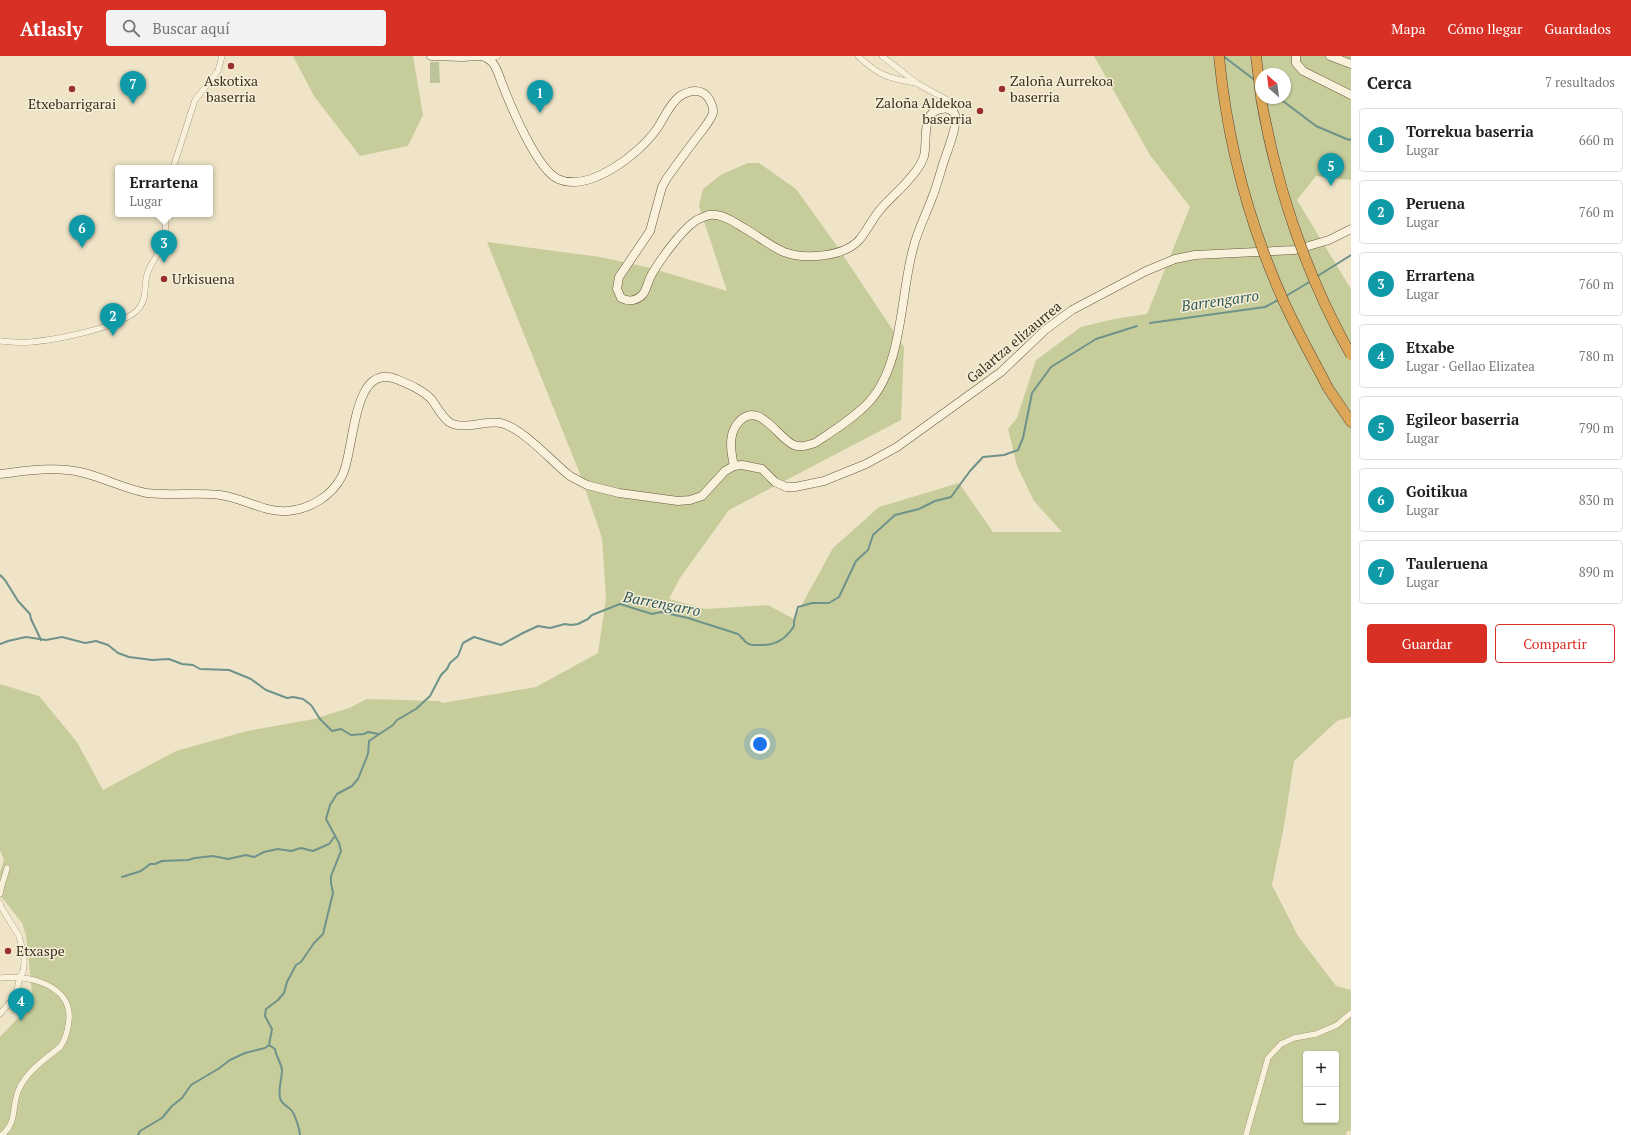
<!DOCTYPE html>
<html lang="es">
<meta charset="utf-8">
<style>
:root{--surface:#fff;--page:#f2f2f2;--text:#222;--muted:#767676;--line:#e0e0e0;--accent:#d93025}
body{margin:0;font-family:"PT Serif",serif;background:var(--page);color:var(--text)}
.controls{position:absolute;right:12px;bottom:12px;display:grid;overflow:hidden;border-radius:4px;box-shadow:0 1px 3px #0004}
.controls button{width:36px;height:36px;display:grid;place-items:center;padding:0;border:0;border-bottom:1px solid var(--line);background:var(--surface);color:var(--text);font:20px sans-serif}
.compass{position:absolute;left:1255px;top:12px;width:36px;height:36px;border-radius:50%;background:var(--surface);box-shadow:0 1px 3px #0004;rotate:332deg}
.you{position:absolute;left:760px;top:688px;width:14px;height:14px;margin:-10px;border:3px solid #fff;border-radius:50%;background:#1a73e8;box-shadow:0 0 0 6px #1a73e833}
.badge{display:grid;place-items:center;width:26px;height:26px;border-radius:50%;background:var(--accent);color:#fff;font-size:13px;font-weight:700}
.pin{position:absolute;translate:-50% -33px;filter:drop-shadow(0 1px 2px #0008)}
.pin::after{content:'';position:absolute;top:21px;width:14px;height:12px;background:inherit;clip-path:polygon(0 0,100% 0,50% 100%)}
.popup{position:absolute;left:115px;top:109px;width:98px;height:52px;box-sizing:border-box;display:grid;place-content:center;border-radius:4px;background:var(--surface);filter:drop-shadow(0 1px 3px #0005);font-size:13px;white-space:nowrap;color:var(--muted)}
.popup b{font-size:15px;color:var(--text)}
.popup::after{content:'';position:absolute;left:50%;top:100%;margin-left:-8px;border:8px solid transparent;border-top-color:var(--surface)}
.list{margin:0;padding:0;list-style:none}
h2{display:flex;justify-content:space-between;align-items:center;height:52px;margin:0;padding:0 16px;font-size:17px}
h2 small{font-size:13px;font-weight:400;color:var(--muted)}
.list li{display:grid;grid-template-columns:26px 1fr auto;gap:12px;align-items:center;box-sizing:border-box;height:64px;margin:0 8px 8px;padding:0 8px;border:1px solid var(--line);border-radius:4px}
.list b{display:block;font-size:15px;white-space:nowrap}
.list p{margin:0;font-size:13px;white-space:nowrap;color:var(--muted)}
.list em{font-size:13px;font-style:normal;color:var(--muted)}
.actions{display:flex;gap:8px;padding:12px 16px}
.actions a{flex:1;padding:9px 0;border:1px solid var(--accent);border-radius:4px;text-align:center;font-size:14px;color:var(--accent)}
.actions .main{background:var(--accent);color:#fff}
.icon{flex:none;width:22px;height:22px;fill:none;stroke:currentColor;stroke-width:2;stroke-linecap:round;stroke-linejoin:round}
.map{position:relative;flex:none;width:1351px;height:1079px;overflow:hidden}
header{display:flex;align-items:center;gap:24px;box-sizing:border-box;height:56px;padding:0 20px;background:var(--accent);color:#fff}
header strong{font-size:19px}
nav{display:flex;gap:22px;margin-inline-start:auto;font-size:14px}
.search{width:280px;height:36px;background:var(--page);display:flex;align-items:center;gap:10px;box-sizing:border-box;padding:0 14px;border-radius:4px;color:var(--muted);font-size:15px}
main{display:flex}
aside{flex:1;background:var(--surface)}
.map>svg:first-child{display:block}
.green{fill:#c6cd9b;fill-rule:evenodd}
.cemetery{fill:#bcc39a}
.lines{fill:none;stroke-linecap:round;stroke-linejoin:round}
.stream{stroke:#6f928a;stroke-width:2}
.street-casing{stroke:#8b775c;stroke-width:6}
.secondary-casing{stroke:#6d583f;stroke-width:9}
.highway-casing{stroke:#594430;stroke-width:11}
.street{stroke:#f9f1db;stroke-width:5.5}
.secondary{stroke:#f9f1db;stroke-width:8}
.highway{stroke:#dda759;stroke-width:10}
.highway-bridge-casing{stroke:#594430;stroke-width:11;stroke-linecap:butt}
.highway-bridge{stroke:#dda759;stroke-width:10}
.poi-dot{fill:#9a2e2c;stroke:#f6eed7;stroke-width:1.5}
.labels{text-anchor:middle;stroke-width:3;stroke-linejoin:round;paint-order:stroke}
.poi-label{font-size:14px;fill:#3b2e20;stroke:#f6eed7;text-anchor:start}
.street-label{font-size:14px;fill:#3b2e20;stroke:#f6eed7}
.water-label{font-size:15px;font-style:italic;fill:#2f5b5a;stroke:#f6eed7}
</style>
<header>
<strong>Atlasly</strong>
<div class="search"><svg class="icon" aria-label="search" viewBox="0 0 24 24"><circle cx="10" cy="10" r="6"/><path d="M15 15l6 6"/></svg>Buscar aquí</div>
<nav><a>Mapa</a><a>Cómo llegar</a><a>Guardados</a></nav>
</header>
<main>
<div class="map">
<svg width="1351" height="1079" viewBox="0 0 1351 1079">
<rect width="100%" height="100%" fill="#efe4c7"/>
<g class="green">
<polygon points="293,0 413,0 423,59 408,90 360,100 314,40"/>
<path d="M1094,0H1351V124L1316,120L1297,144L1351,233V661L1337,665L1294,705L1284,770L1272,829L1298,880L1336,930L1351,934V1075H1347L1346,1079H0V981L33,946L26,879L22,867L3,843L0,841V816L4,804L0,794V628L39,640L77,686L103,734L176,695L247,675L314,663L349,652L367,643L439,645L442,647L536,631L598,597L606,542L602,482L580,418L487,186L600,201L651,212L727,235L699,150L703,133L722,118L748,107H759L796,133L837,190L904,291L901,364L729,454L680,522L669,543L706,553L768,549L794,563L833,492L879,451L959,427L993,476H1062L1034,445L1017,410L1008,373L1017,362L1036,304L1081,271L1114,263L1147,258L1190,151L1150,99ZM1261,18H1285V42H1261ZM1306,998H1336V1064H1306Z"/>
</g>
<polygon class="cemetery" points="430,6 439,6 440,27 430,27"/>
<g class="lines">
<g class="stream">
<polyline points="1223,0 1256,25"/>
<polyline points="1279,42 1316,70 1349,84 1351,83"/>
<polyline points="1316,221 1351,199"/>
<polyline points="1286,240 1311,225"/>
<polyline points="1150,267 1265,251 1280,243"/>
<polyline points="0,519 5,524 18,545 30,558 31,563 41,584"/>
<polyline points="0,588 8,585 26,581 46,584 62,581 85,587 96,585 108,589 118,597 129,601 152,604 169,603 182,608 193,609 200,613 229,614 251,623 266,634 287,642 293,641 303,643 311,649 320,663 332,675 341,673 351,679 364,678 368,676 379,678"/>
<polyline points="122,821 141,815 150,808 155,808 162,805 188,804 195,802 213,800 228,803 246,799 254,801 264,796 278,793 291,795 301,792 313,795 329,788 335,780"/>
<path d="M269,989L275,993C276,1001 281,1006 282,1014C282,1023 278,1032 280,1042C281,1048 289,1051 292,1055C295,1059 300,1074 300,1079"/>
<path d="M138,1079L140,1075L162,1062L172,1050L182,1042L191,1029L218,1013L230,1004L245,997L265,992L269,989L272,973L265,960L266,953L278,944L284,937L287,926L296,909L301,906L314,887L323,878L333,837L331,827V820L341,795L339,787L326,763L330,749L337,738L352,730L358,723L368,698L369,685L393,669L397,664L416,653L430,640L441,619L447,613L450,607L458,600L463,587L474,581L501,589L523,577L538,570L550,572L565,568L571,569L578,568L588,563L592,559L620,548L652,558L661,556L688,562L738,578C742,581 744,585 747,587C751,590 756,589 760,589C775,590 786,583 794,570V565L798,551L812,547H829L839,541L856,505L868,494L873,479L895,459L919,453L935,445L951,441L970,415L983,401L1004,399L1018,394L1023,382L1032,337L1051,311L1096,283L1137,270"/>
</g>
<g class="street-casing">
<g id="street">
<path d="M858,0C879,20 888,22 916,27"/>
<polyline points="882,0 918,28 951,46 955,51 954,56"/>
<polyline points="489,3 498,0"/>
<polyline points="173,112 195,44 218,15 222,0"/>
<path d="M0,285C10,286 20,287 31,286C55,284 126,271 140,251C148,240 143,227 148,216C152,205 160,196 163,185C166,177 166,167 166,158"/>
<path d="M0,838C1,829 5,821 7,812"/>
<polyline points="0,847 1,851 19,880 24,899 24,909 23,916 20,920 16,939 0,958"/>
<path d="M0,922C28,918 72,929 69,964C68,974 66,983 60,991C45,1003 27,1015 19,1033C11,1050 18,1066 2,1079"/>
<polyline points="1246,1079 1268,1002 1281,988 1294,982 1316,978 1337,969 1351,957"/>
</g>
</g>
<g class="secondary-casing">
<g id="secondary">
<polyline points="431,0 462,1 480,0"/>
<path d="M482,0C485,1 489,3 492,6C497,11 500,23 503,30C512,53 537,113 558,123C589,137 639,98 656,74C664,63 669,48 680,40C687,36 696,33 703,37C709,40 714,51 713,57C710,66 702,74 698,80C687,94 677,108 667,122L662,131L650,175L619,221L617,233L621,242C629,246 637,245 643,238C647,233 648,224 652,218C660,204 681,175 694,166C698,162 704,161 709,159C721,157 734,166 744,172C758,180 770,190 784,196C805,204 845,201 860,183C867,174 872,164 879,155C887,145 897,137 905,128C913,119 921,110 924,100C928,85 920,55 942,53C946,52 951,53 954,57C960,64 947,96 944,105C940,117 937,130 932,142C926,159 917,175 913,193C900,240 903,309 869,346C854,362 833,375 815,387C808,389 802,392 794,389C778,383 758,341 737,368C728,380 731,396 734,410"/>
<polyline points="1296,0 1296,7 1303,15 1351,39"/>
<polyline points="1330,0 1351,8"/>
<path d="M0,418C26,415 55,410 80,416C103,421 124,433 147,437C172,440 196,436 220,439C244,442 264,457 288,455C310,453 332,440 342,420C355,396 351,306 396,323C408,328 423,334 432,344C437,351 442,361 449,366C463,375 485,364 501,367C524,373 551,405 570,420L587,429L619,437L678,445L690,444L702,440L725,415L734,410L742,409L762,413L775,426L786,431H795L824,425L866,408L897,391L1001,316L1045,274L1072,254L1146,215L1175,203L1195,199L1295,194L1329,184L1351,173"/>
</g>
</g>
<g class="highway-casing">
<g id="highway">
<polyline points="1256,0 1261,41"/>
<polyline points="1328,332 1351,366"/>
</g>
</g>
<use href="#street" class="street"/>
<use href="#secondary" class="secondary"/>
<use href="#highway" class="highway"/>
<g class="highway-bridge-casing">
<g id="highway-bridge">
<path d="M1219,0C1227,85 1249,168 1284,246C1297,275 1313,303 1328,332"/>
<path d="M1261,42C1277,133 1306,219 1351,299"/>
</g>
</g>
<use href="#highway-bridge" class="highway-bridge"/>
</g>
<g class="poi-dot">
<circle cx="231" cy="10" r="4"/>
<circle cx="72" cy="33" r="4"/>
<circle cx="1002" cy="33" r="4"/>
<circle cx="980" cy="55" r="4"/>
<circle cx="164" cy="223" r="4"/>
<circle cx="8" cy="895" r="4"/>
</g>
<g class="labels">
<g class="poi-label">
<text x="231" y="30" text-anchor="middle">Askotixa<tspan x="231" dy="16">baserria</tspan></text>
<text x="1010" y="30">Zaloña Aurrekoa<tspan x="1010" dy="16">baserria</tspan></text>
<text x="972" y="52" text-anchor="end">Zaloña Aldekoa<tspan x="972" dy="16">baserria</tspan></text>
<text x="72" y="53" text-anchor="middle">Etxebarrigarai</text>
<text x="172" y="228">Urkisuena</text>
<text x="16" y="900">Etxaspe</text>
</g>
<g class="street-label">
<text transform="translate(1014 286) rotate(-40)" y="5">Galartza elizaurrea</text>
</g>
<g class="water-label">
<text transform="translate(1220 245) rotate(-8)" y="5">Barrengarro</text>
<text transform="translate(662 548) rotate(11)" y="5">Barrengarro</text>
</g>
</g>
</svg>
<div class="controls">
<button>+</button>
<button>−</button>
</div>
<svg class="compass" viewBox="-18 -18 36 36"><path d="M0-13l5 13h-10z" fill="#e53935"/><path d="M0 13l5-13h-10z" fill="#767676"/></svg>
<div class="you"></div>
<div class="pin badge" style="left:540px;top:57px;background:#0f9aa8">1</div>
<div class="pin badge" style="left:113px;top:280px;background:#0f9aa8">2</div>
<div class="pin badge" style="left:164px;top:207px;background:#0f9aa8">3</div>
<div class="popup"><b>Errartena</b>Lugar</div>
<div class="pin badge" style="left:21px;top:965px;background:#0f9aa8">4</div>
<div class="pin badge" style="left:1331px;top:130px;background:#0f9aa8">5</div>
<div class="pin badge" style="left:82px;top:192px;background:#0f9aa8">6</div>
<div class="pin badge" style="left:133px;top:48px;background:#0f9aa8">7</div>
</div>
<aside>
<h2>Cerca<small>7 resultados</small></h2>
<ul class="list">
<li><span class="badge" style="background:#0f9aa8">1</span><div><b>Torrekua baserria</b><p>Lugar</p></div><em>660 m</em></li>
<li><span class="badge" style="background:#0f9aa8">2</span><div><b>Peruena</b><p>Lugar</p></div><em>760 m</em></li>
<li><span class="badge" style="background:#0f9aa8">3</span><div><b>Errartena</b><p>Lugar</p></div><em>760 m</em></li>
<li><span class="badge" style="background:#0f9aa8">4</span><div><b>Etxabe</b><p>Lugar · Gellao Elizatea</p></div><em>780 m</em></li>
<li><span class="badge" style="background:#0f9aa8">5</span><div><b>Egileor baserria</b><p>Lugar</p></div><em>790 m</em></li>
<li><span class="badge" style="background:#0f9aa8">6</span><div><b>Goitikua</b><p>Lugar</p></div><em>830 m</em></li>
<li><span class="badge" style="background:#0f9aa8">7</span><div><b>Tauleruena</b><p>Lugar</p></div><em>890 m</em></li>
</ul>
<div class="actions"><a class="main">Guardar</a><a>Compartir</a></div>
</aside>
</main>
